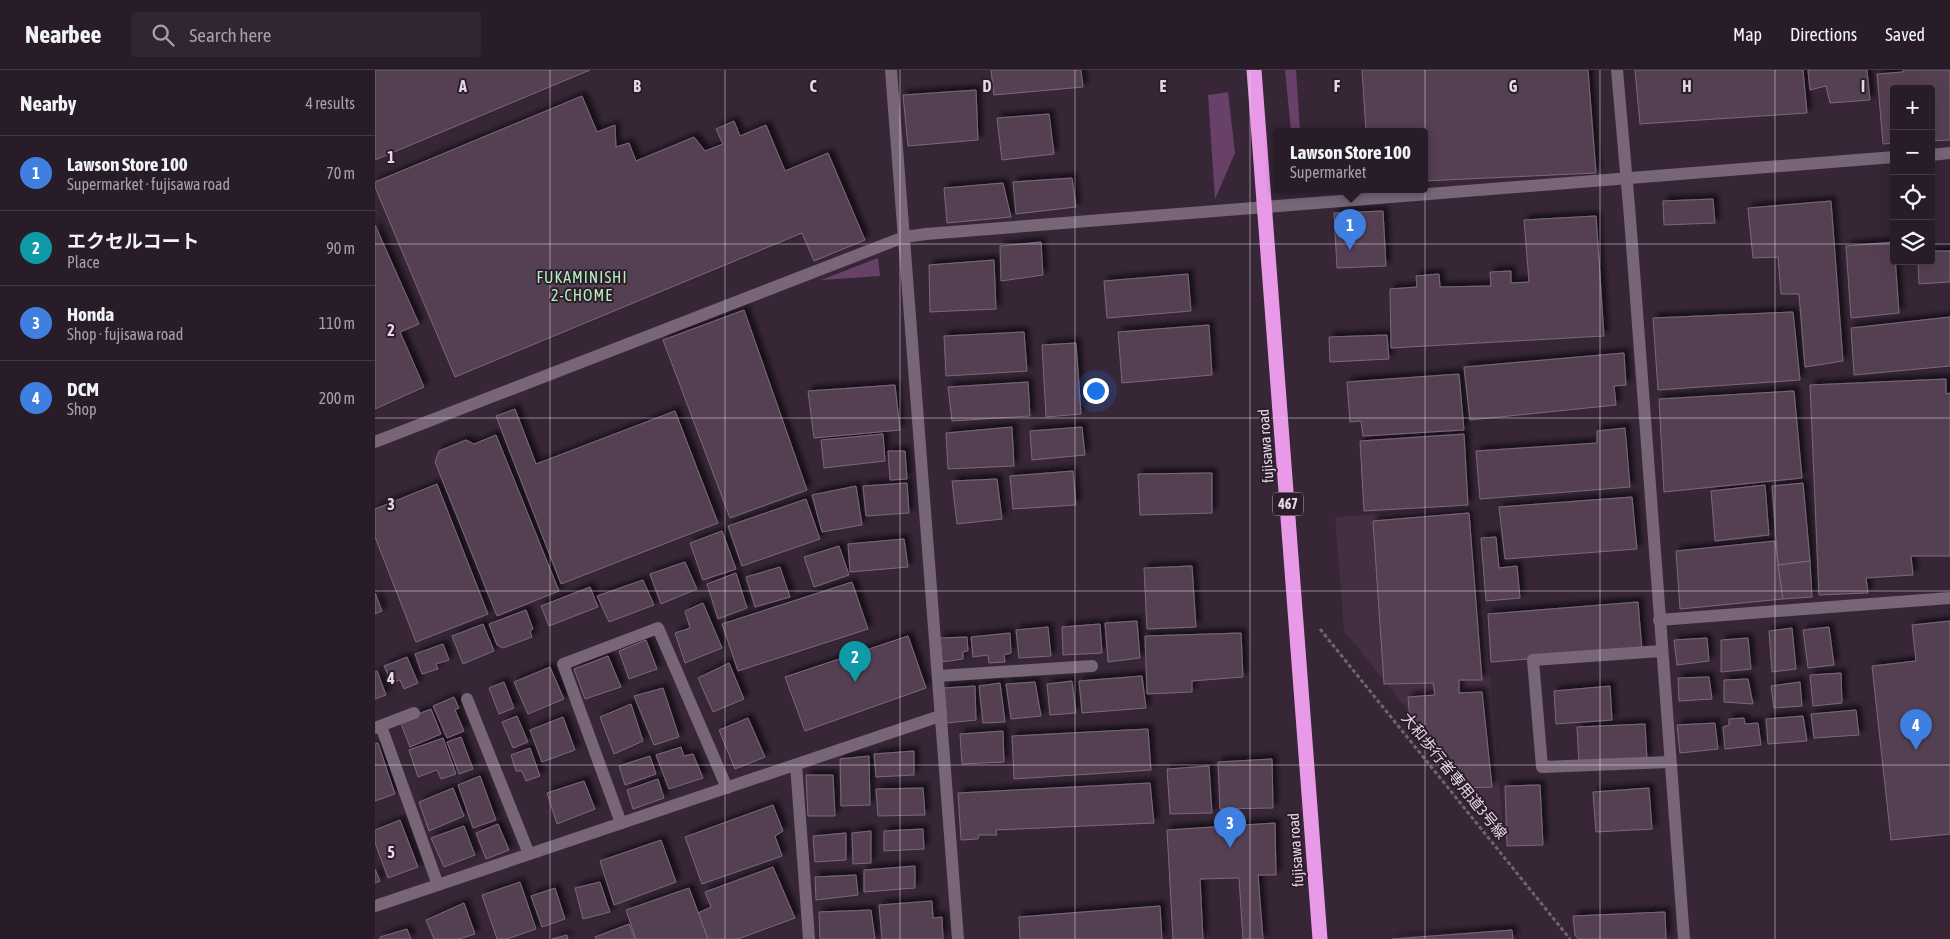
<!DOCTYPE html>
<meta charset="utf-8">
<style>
:root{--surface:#281c28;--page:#302530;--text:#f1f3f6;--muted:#a5a1a8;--line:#443a45;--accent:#0b8043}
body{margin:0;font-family:"Asap Condensed","Noto Sans JP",sans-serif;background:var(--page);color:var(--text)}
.controls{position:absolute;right:15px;top:15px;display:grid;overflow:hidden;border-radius:5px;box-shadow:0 5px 20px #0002}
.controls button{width:45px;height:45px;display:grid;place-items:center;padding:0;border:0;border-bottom:1px solid var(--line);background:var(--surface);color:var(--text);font:25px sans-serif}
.you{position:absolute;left:720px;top:320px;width:18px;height:18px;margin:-12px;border:4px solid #fff;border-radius:50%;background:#1a73e8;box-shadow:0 0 0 8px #1a73e833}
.badge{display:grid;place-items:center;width:32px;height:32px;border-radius:50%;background:var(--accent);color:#fff;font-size:16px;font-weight:700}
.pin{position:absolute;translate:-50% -41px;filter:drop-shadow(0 1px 2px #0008)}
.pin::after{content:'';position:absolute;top:26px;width:18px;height:15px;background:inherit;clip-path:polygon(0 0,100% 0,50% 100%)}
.popup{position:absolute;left:898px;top:58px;width:155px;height:65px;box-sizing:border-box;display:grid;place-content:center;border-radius:5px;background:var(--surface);filter:drop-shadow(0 1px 4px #0005);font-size:16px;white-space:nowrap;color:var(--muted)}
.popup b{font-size:19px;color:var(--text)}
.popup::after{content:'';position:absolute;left:50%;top:100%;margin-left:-10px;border:10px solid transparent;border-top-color:var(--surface)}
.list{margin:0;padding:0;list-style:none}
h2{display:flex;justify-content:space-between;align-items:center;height:65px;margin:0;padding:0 20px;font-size:21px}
h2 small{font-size:16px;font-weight:400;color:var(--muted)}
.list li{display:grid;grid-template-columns:32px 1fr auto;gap:15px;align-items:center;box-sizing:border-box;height:75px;padding:0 20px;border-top:1px solid var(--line)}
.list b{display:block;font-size:19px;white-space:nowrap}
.list p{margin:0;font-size:16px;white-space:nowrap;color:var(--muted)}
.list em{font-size:16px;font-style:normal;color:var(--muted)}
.icon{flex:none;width:28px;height:28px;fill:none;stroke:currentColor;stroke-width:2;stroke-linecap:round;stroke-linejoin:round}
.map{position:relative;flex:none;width:1575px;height:869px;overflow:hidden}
header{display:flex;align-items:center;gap:30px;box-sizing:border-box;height:70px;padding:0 25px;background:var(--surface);border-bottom:1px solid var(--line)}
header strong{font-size:24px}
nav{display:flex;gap:28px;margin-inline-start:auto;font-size:18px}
.search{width:350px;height:45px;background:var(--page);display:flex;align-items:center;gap:12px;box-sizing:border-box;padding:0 18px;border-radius:5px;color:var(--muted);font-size:19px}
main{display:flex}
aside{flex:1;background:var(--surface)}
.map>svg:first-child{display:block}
.built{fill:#432e42}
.green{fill:#684168}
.building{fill:#544153;stroke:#7b687b;filter:url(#shadow)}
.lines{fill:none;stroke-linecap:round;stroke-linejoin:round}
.path{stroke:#726372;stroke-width:3;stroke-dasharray:4 2.5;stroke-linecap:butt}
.minor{stroke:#786578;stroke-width:12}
.highway{stroke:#e899e8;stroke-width:15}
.grid{fill:none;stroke:#e4d9e4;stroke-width:1;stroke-opacity:0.55}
.labels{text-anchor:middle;stroke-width:4;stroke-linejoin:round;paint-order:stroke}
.shield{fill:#2c1c2c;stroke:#ada0ad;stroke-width:1}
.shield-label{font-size:14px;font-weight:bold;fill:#e4d9e4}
.street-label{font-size:15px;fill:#e4d9e4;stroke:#2c1c2c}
.neighbourhood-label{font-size:16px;letter-spacing:1px;fill:#b2f1b8;stroke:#2c1c2c}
.grid-label{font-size:16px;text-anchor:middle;font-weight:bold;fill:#e4d9e4;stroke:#2c1c2c;stroke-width:4;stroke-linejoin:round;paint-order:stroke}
</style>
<header>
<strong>Nearbee</strong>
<div class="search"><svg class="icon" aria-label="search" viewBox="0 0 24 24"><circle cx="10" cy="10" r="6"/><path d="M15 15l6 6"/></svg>Search here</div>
<nav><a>Map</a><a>Directions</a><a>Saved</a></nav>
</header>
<main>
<aside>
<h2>Nearby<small>4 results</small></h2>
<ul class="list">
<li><span class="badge" style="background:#3f7fe0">1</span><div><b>Lawson Store 100</b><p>Supermarket · fujisawa road</p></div><em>70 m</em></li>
<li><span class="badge" style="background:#0f9aa8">2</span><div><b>エクセルコート</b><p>Place</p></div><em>90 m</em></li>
<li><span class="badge" style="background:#3f7fe0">3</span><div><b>Honda</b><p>Shop · fujisawa road</p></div><em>110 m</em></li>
<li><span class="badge" style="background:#3f7fe0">4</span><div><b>DCM</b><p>Shop</p></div><em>200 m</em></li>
</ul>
</aside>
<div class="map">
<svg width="1575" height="869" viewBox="0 0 1575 869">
<defs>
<filter id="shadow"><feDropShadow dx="4.5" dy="-4.5" stdDeviation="2.5" flood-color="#0009"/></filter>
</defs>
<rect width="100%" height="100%" fill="#362636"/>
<polygon class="built" points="1100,438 1128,757 969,561 960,447"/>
<g class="green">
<polygon points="910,0 921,0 925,61 916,61"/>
<polygon points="853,22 860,83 840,129 833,25"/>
<polygon points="503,188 505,206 446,210"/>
</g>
<g class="building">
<polygon points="0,0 215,0 0,90"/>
<polygon points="616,0 706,0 708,17 619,25"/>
<polygon points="987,0 1213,0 1221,103 1049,111 1049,61 991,61"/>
<polygon points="1260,0 1428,0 1432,43 1265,54"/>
<polygon points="1433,0 1492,0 1495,30 1455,33 1451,16 1435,20"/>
<polygon points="1528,0 1575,0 1575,70 1556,71 1556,19 1519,19 1519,73 1508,74 1502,4 1528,2"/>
<polygon points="601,20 603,70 533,76 528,25"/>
<polygon points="207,26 222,62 240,55 241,77 254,73 261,91 319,67 330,81 348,74 341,59 359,51 365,66 391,55 410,101 453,83 490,170 439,191 427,163 80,307 0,117 0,112"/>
<polygon points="674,44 679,84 627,90 622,48"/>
<polygon points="697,108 701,137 641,144 638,112"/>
<polygon points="628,113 636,147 572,153 569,118"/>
<polygon points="1338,129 1340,153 1289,155 1288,131"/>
<polygon points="1456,131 1468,291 1430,297 1424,224 1406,224 1403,187 1378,188 1373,138"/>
<polygon points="1008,141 1011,196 962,198 959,143"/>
<polygon points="1221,146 1229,266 1016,278 1015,219 1042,217 1041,206 1064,204 1065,217 1116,216 1115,202 1136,201 1136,213 1154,212 1149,150"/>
<polygon points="0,155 44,254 25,262 49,317 0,339"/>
<polygon points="666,172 668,205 626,211 625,176"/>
<polygon points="1519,172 1524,243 1476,248 1471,176"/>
<polygon points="1556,181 1575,181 1575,212 1544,214 1543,191 1556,191"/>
<polygon points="619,190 621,239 555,242 554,195"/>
<polygon points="813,204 816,241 732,248 729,211"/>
<polygon points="369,240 432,420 355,448 288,270"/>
<polygon points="1418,242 1425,310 1283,320 1278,248"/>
<polygon points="1575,247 1575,296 1479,305 1476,258"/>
<polygon points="834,255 837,305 747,313 743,262"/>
<polygon points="649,262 652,301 571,306 569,266"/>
<polygon points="1012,265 1014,289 955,292 954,267"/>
<polygon points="701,273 706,344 671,347 667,275"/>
<polygon points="1249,283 1251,315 1239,316 1241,335 1095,350 1089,297"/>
<polygon points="1084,304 1089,360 988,366 986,351 975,352 972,312"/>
<polygon points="1571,309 1571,324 1575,323 1575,486 1536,486 1538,505 1491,508 1493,523 1444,525 1435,315"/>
<polygon points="653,312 655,346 577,351 573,317"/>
<polygon points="520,315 525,360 439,368 433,321"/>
<polygon points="1419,321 1427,408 1289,422 1284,329"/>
<polygon points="140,339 161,394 300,341 343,453 186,514 121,346"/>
<polygon points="637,357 639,396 573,399 571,363"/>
<polygon points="707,357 710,385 657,390 655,361"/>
<polygon points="1250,358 1255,417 1105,429 1101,381 1222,373 1222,361"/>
<polygon points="508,364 510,391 449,398 446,370"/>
<polygon points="1089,364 1093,435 989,441 985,371"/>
<polygon points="121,365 184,521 122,546 60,392 64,381 91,370 99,374"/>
<polygon points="513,381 530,381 532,409 515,410"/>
<polygon points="698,401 701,435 638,439 635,406"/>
<polygon points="837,403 837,443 765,445 763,404"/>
<polygon points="622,409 627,449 582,454 577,411"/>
<polygon points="532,413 534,443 491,446 488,416"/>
<polygon points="1428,413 1435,491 1403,495 1397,416"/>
<polygon points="62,414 113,544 41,572 0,467 0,439"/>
<polygon points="1390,415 1394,465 1340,471 1336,421"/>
<polygon points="481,416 487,455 447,462 437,425"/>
<polygon points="1257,427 1262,479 1130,489 1124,437"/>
<polygon points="431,429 445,469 367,496 353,456"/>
<polygon points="1094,443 1107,610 1084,610 1084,623 1107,622 1117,717 1086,718 1035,650 1033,627 1060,625 1058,613 1009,614 998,451"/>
<polygon points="347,461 361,499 328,510 315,473"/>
<polygon points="1121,467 1124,498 1142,496 1145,528 1111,531 1106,468"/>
<polygon points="529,469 533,497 475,502 473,474"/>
<polygon points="1400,471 1408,529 1305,539 1301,481"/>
<polygon points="464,476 474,505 439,517 429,487"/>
<polygon points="1435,491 1437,527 1408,529 1403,495"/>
<polygon points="310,492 322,519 286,534 275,504"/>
<polygon points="817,496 821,557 772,559 769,498"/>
<polygon points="405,497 415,527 380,537 371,507"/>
<polygon points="361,503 372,538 343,549 332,514"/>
<polygon points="268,510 279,535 234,552 222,526"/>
<polygon points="477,512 493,559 363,601 347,554"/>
<polygon points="215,517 223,537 174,556 166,536"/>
<polygon points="0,523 7,541 0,544"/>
<polygon points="1263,532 1267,580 1116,592 1113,544"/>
<polygon points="328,533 347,578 310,593 300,563 315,558 310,541"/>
<polygon points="151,540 158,559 155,561 157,567 128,578 122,575 114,554"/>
<polygon points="762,551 765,588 733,592 730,553"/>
<polygon points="1575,551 1575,764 1516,770 1497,596 1541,591 1537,555"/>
<polygon points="108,554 119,581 88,594 77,566"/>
<polygon points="725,554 727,583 688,585 687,557"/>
<polygon points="673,557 676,586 644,588 641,560"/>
<polygon points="1454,557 1459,595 1433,598 1428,560"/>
<polygon points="1417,558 1421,599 1397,602 1394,561"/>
<polygon points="635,563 636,583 629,585 630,592 614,593 613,585 598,587 596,567"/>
<polygon points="866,563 868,607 817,611 817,622 772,624 770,566"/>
<polygon points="533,566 551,618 430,661 410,607"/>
<polygon points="592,567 593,581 588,582 588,589 567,592 565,568"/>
<polygon points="1332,568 1334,591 1302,595 1299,570"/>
<polygon points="1373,568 1376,599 1346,602 1346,570"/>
<polygon points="271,570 282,599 254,609 244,581"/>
<polygon points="68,574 74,590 61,594 63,599 47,604 40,584"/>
<polygon points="233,586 246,617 210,629 199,599"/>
<polygon points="32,587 43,613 29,619 25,610 17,613 9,596"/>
<polygon points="354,593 369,629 338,642 323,608"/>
<polygon points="175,597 189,629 153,644 139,612"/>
<polygon points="2,601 11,625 0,629 0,602"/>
<polygon points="1466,603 1467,633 1438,636 1435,605"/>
<polygon points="767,606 771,638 707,643 704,611"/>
<polygon points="1334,607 1337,629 1304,631 1303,608"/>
<polygon points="1373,609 1378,634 1349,632 1349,610"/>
<polygon points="697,611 701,643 675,645 672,614"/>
<polygon points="129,612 139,638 124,644 114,618"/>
<polygon points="660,612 666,646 636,649 631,614"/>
<polygon points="1425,612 1427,636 1399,638 1396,616"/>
<polygon points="625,613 630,652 608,653 604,616"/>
<polygon points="600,616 601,650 572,653 569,618"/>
<polygon points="1235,616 1237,650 1181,654 1179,621"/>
<polygon points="288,618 304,667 279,675 259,626"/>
<polygon points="79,627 84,638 80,640 89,661 72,668 58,636"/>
<polygon points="256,634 268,671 239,684 225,647"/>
<polygon points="56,639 66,664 35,677 25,651"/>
<polygon points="1481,640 1484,665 1439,668 1436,644"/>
<polygon points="142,646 153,672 138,678 127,652"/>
<polygon points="1428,646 1432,671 1393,674 1391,649"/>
<polygon points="188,647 200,680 167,692 155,660"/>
<polygon points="373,648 390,687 360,699 344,660"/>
<polygon points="1369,648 1370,654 1383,653 1386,675 1350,679 1348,657 1354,655 1354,649"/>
<polygon points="1340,653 1343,679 1305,683 1302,655"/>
<polygon points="1270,654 1272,689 1204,694 1202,657"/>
<polygon points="773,659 776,700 639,709 637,666"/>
<polygon points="628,661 629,692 587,694 585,664"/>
<polygon points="86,667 98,699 84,704 72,672"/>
<polygon points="68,668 81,704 66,709 62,700 43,707 34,680"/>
<polygon points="3,673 20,724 0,731 0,674"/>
<polygon points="306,677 309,686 318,684 328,708 294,719 281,685"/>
<polygon points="155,678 165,706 151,711 147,701 141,701 136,685"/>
<polygon points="539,681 539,705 501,707 499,684"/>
<polygon points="275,686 281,704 250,715 244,696"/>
<polygon points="494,686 495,735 466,736 465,689"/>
<polygon points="897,689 898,738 845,739 843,692"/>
<polygon points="834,696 837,743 795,744 792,699"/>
<polygon points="431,705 458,705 460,746 433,746"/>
<polygon points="105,706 121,750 98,758 83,715"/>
<polygon points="283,709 289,728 258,739 252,720"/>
<polygon points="209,711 220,739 182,754 172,723"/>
<polygon points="775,713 779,753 621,760 622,765 604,765 603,769 586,770 583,723"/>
<polygon points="1165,715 1168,775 1132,776 1130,716"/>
<polygon points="78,718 89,746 54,761 44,732"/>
<polygon points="548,718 550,745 503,746 501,719"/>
<polygon points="1274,718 1277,759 1221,762 1218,722"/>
<polygon points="398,735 408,761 400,766 407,786 327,814 310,767"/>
<polygon points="25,750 43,797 13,808 0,773 0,760"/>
<polygon points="900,753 901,805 883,805 888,869 868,869 864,808 825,809 828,869 798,869 792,760"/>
<polygon points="123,754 134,780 111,789 101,763"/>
<polygon points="89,756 100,785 69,797 56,768"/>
<polygon points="548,759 549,779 509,781 509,761"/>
<polygon points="496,761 496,793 478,794 477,763"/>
<polygon points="471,763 471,790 440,792 438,766"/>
<polygon points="286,770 301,812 239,835 225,791"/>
<polygon points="540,796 540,818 489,822 489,800"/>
<polygon points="398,797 420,848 363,869 333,869 323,843 336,837 330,822"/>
<polygon points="0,799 5,811 0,813"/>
<polygon points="481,805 483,825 441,830 440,807"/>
<polygon points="145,812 161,859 132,869 122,869 107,825"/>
<polygon points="225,812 235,842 208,849 200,818"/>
<polygon points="180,818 190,849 167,857 156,826"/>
<polygon points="314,818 333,869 261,869 251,840"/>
<polygon points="557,831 558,848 567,847 568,869 507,869 504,835"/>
<polygon points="89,833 100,864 84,869 59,869 51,850"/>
<polygon points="785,836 787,869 645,869 644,847"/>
<polygon points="496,840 500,869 445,869 444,842"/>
<polygon points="1290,842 1291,869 1203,869 1200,865 1198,846"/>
<polygon points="254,854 260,869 221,869 220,867"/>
<polygon points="32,859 36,869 5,869 5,867"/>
<polygon points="1137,860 1138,869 1017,869"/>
<polygon points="192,865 193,869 177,869"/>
</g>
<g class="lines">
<polyline class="path" points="945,559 1195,869"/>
<g class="minor">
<polyline points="516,0 583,869"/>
<polyline points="1242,0 1255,148 1309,869"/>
<polyline points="1556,85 1575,83"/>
<polyline points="0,372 529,167 551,164 1519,87"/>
<polyline points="1284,550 1575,528"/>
<polyline points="1286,581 1158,590 1167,697 1295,692"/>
<polyline points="563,606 717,596"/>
<polyline points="92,629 154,784"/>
<polyline points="6,656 63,815"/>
<polyline points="0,658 39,643"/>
<polyline points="421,695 434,869"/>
<polyline points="246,753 188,594 283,558 352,718"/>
<polyline points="0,836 565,646"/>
</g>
<polyline class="highway" points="879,0 945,869"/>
</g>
<path class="grid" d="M175,0V869M350,0V869M525,0V869M700,0V869M875,0V869M1050,0V869M1225,0V869M1400,0V869M0,174H1519M1556,174H1575M0,348H1575M0,521H1575M0,695H1575"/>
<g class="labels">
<rect class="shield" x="898" y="422.5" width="30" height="23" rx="4"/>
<g class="shield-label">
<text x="913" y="439">467</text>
</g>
<g class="street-label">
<text transform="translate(891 376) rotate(-94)" y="5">fujisawa road</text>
<text transform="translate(1079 706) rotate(51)" y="5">大和歩行者専用道3号線</text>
<text transform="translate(921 780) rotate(-94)" y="5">fujisawa road</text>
</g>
<g class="neighbourhood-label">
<text x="207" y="213">FUKAMINISHI<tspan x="207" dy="18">2-CHOME</tspan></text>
</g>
</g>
<g class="grid-label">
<text x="88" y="22">A</text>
<text x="262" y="22">B</text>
<text x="438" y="22">C</text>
<text x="612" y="22">D</text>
<text x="788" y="22">E</text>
<text x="962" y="22">F</text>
<text x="1138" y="22">G</text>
<text x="1312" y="22">H</text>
<text x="1488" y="22">I</text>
<text x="16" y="93">1</text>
<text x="16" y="266">2</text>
<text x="16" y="440">3</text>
<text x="16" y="614">4</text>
<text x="16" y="788">5</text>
</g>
</svg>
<div class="controls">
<button>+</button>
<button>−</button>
<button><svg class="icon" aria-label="locate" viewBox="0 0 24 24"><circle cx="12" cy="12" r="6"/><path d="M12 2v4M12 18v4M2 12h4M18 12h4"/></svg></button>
<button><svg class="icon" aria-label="layers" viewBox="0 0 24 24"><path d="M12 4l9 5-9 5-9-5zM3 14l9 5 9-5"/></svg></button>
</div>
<div class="you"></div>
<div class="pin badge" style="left:975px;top:180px;background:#3f7fe0">1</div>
<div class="popup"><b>Lawson Store 100</b>Supermarket</div>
<div class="pin badge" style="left:480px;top:612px;background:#0f9aa8">2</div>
<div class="pin badge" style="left:855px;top:778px;background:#3f7fe0">3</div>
<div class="pin badge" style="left:1541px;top:680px;background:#3f7fe0">4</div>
</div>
</main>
